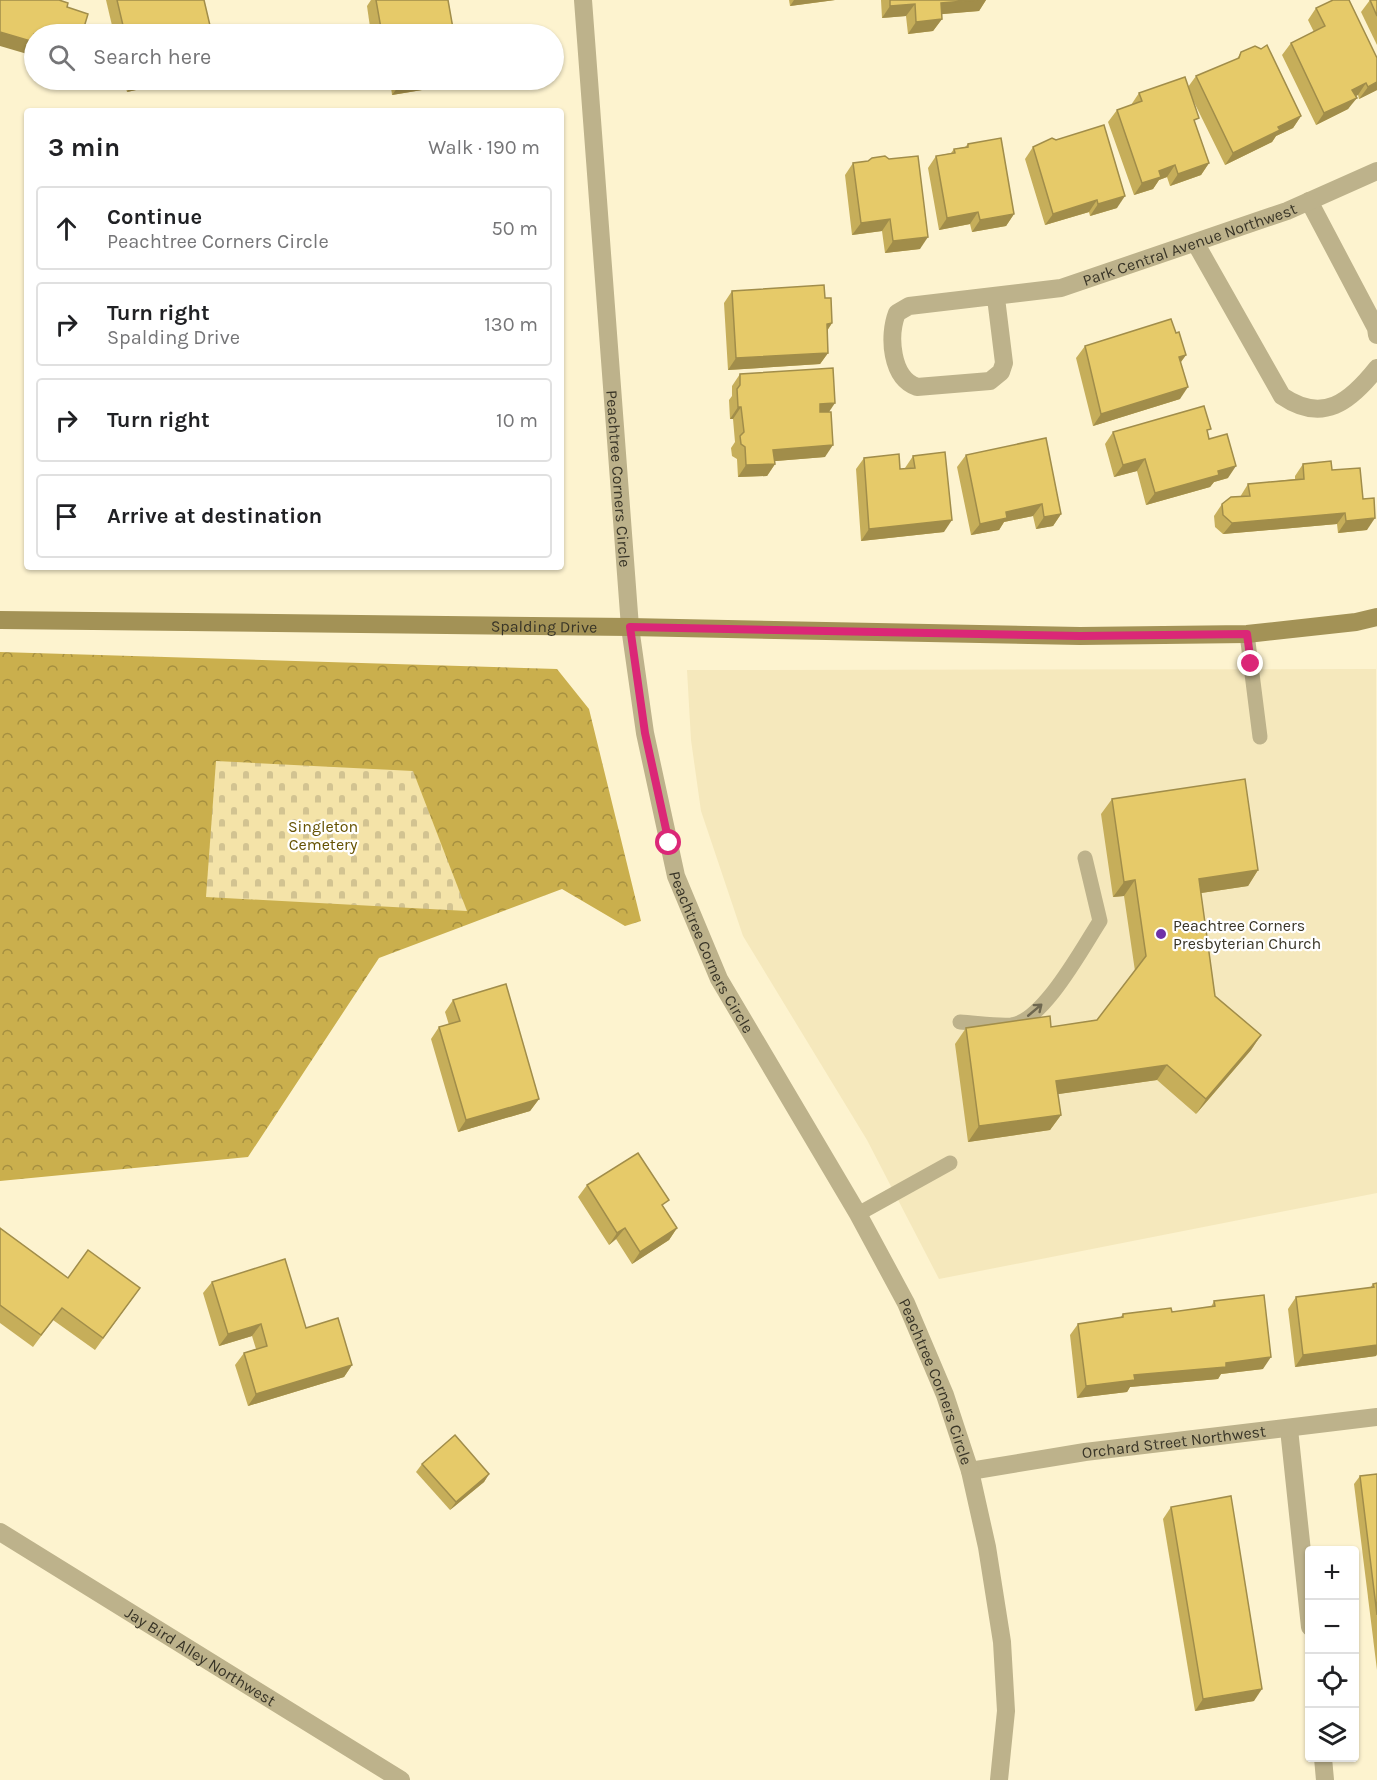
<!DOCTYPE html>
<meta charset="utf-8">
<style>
:root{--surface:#fff;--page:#f6f6f6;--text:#202124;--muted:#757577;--line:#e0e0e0}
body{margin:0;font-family:Karla,sans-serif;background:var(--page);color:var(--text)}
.controls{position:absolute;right:18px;bottom:18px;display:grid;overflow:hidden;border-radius:6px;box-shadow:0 2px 4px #0004}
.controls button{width:54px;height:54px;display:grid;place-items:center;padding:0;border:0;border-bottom:2px solid var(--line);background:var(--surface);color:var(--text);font:30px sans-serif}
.stop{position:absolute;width:18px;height:18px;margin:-14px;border:4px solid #db2777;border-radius:50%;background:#fff}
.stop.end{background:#db2777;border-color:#fff;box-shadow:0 2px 6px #0008}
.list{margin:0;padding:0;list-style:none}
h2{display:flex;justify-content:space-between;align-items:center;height:78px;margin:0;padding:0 24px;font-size:26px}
h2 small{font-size:20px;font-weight:400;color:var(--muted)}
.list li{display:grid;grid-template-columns:39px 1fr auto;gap:18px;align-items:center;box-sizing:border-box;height:84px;margin:0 12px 12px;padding:0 12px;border:2px solid var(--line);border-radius:6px}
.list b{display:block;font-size:22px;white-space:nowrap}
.list p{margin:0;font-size:20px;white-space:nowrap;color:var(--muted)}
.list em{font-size:20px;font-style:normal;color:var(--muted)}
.icon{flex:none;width:33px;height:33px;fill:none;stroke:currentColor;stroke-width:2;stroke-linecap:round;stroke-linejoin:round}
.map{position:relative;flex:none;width:1377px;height:1780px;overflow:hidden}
.search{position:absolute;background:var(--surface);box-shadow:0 2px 4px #0004;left:24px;top:24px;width:540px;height:66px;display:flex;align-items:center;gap:15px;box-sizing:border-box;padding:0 21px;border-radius:33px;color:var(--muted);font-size:22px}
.panel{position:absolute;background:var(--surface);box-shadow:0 2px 4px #0004;left:24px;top:108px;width:540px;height:462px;border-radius:6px}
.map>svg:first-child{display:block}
.built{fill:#f5e8bc}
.forest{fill:url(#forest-crowns)}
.cemetery{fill:url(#cemetery-stones)}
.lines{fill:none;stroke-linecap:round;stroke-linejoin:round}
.service{stroke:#bdb28b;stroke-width:15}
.minor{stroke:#bdb28b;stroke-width:18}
.tertiary{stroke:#bdb28b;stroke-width:18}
.secondary{stroke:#a39256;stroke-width:18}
.wall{fill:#c6ae5a}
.shaded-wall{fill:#a18d4a}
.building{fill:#e6ca69;stroke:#a18d4a;stroke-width:1.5}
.oneway{stroke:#6e674f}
.route{stroke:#db2777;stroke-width:8}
.poi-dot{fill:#6e31a7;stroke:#fff;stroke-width:2}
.labels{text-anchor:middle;stroke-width:4.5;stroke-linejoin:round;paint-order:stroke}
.street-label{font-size:16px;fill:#393527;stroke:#fff}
.park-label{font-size:16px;fill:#655202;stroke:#fff}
.poi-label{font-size:16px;fill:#393527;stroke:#fff;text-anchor:start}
</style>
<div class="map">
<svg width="1377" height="1780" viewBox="0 0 1377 1780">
<defs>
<pattern id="forest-crowns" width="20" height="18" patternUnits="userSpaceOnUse" patternTransform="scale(1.5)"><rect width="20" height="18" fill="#caaf4d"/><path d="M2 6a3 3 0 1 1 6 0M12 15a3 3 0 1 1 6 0" fill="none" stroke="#a58f40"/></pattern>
<pattern id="cemetery-stones" width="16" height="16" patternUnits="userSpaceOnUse" patternTransform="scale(1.5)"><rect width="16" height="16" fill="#f4e3a8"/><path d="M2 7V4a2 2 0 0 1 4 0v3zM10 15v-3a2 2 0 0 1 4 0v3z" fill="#d2c391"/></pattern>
</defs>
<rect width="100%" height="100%" fill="#fdf3cf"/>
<polygon class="built" points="1376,669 1377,1193 939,1279 867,1140 743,936 701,811 691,740 687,670"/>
<polygon class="forest" points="0,652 557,669 589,709 641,921 625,926 562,889 379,958 248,1157 0,1181"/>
<polygon class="cemetery" points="216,761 413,771 467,911 206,897"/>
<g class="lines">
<g class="service">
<polyline points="1247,634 1260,737"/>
<path d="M960,1022C977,1023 995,1026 1011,1025C1043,1022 1083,947 1100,921L1085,858"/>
<polyline points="858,1214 950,1163"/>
</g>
<g class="minor">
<polyline points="1309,201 1376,328 1377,335"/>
<path d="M1196,244L1282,396C1323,424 1350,402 1377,368"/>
<path id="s1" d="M996,298L1004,363L1001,372L990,381L917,387C891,378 888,336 897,313L909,306L1061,288L1287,211L1377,171"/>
<polyline points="1289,1429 1310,1627"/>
<path id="s2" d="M970,1471L1085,1452L1377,1417"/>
<polyline points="1323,1758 1325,1780"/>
</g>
<g class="tertiary">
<path id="s3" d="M583,0L630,627L645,733L676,876L719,979L858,1214L906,1303L945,1395L970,1471L987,1547L1002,1642L1006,1711L999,1780"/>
<path id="s4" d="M0,1532L401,1780"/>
</g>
<path class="secondary" id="s5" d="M0,620L630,627L1080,636L1247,634L1356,622L1377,617"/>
</g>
<g class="wall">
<polygon points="106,0 204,0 212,34 114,34"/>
<polygon points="371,0 448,0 454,34 371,34 367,6"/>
<polygon points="789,0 835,0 790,6"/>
<polygon points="881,0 986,0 979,11 941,14 942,19 933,31 908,34 906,16 882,18"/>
<polygon points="1370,0 1377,0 1377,45 1361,12"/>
<polygon points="1316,8 1377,58 1377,90 1359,99 1358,95 1356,96 1348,109 1316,125 1282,55 1291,43 1314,32 1308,20"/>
<polygon points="1241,52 1301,116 1293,128 1276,136 1272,142 1225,165 1191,96 1195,124 1209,163 1201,175 1170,186 1167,177 1159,180 1153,189 1134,195 1108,122 1117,110 1131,105 1139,93 1188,87 1196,76 1237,59"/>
<polygon points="124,80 166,80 163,84 127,92"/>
<polygon points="390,80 455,80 452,85 392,95"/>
<polygon points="968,144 1014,214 1006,226 972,232 970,224 939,230 928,168 936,156 951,153 954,149 965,147"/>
<polygon points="1033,147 1117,208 1090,216 1089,212 1045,225 1025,159"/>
<polygon points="853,163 920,249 885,253 882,231 852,235 845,175"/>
<polygon points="732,291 825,298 832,323 827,331 828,353 820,364 728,370 724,303"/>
<polygon points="1176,333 1186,355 1181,362 1180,399 1093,426 1076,358 1085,346"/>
<polygon points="740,374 829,412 825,457 775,461 775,464 767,476 738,477 737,459 732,456 731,448 735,442 733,419 730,419 729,400 732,396 732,386"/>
<polygon points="1113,432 1208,433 1209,439 1228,478 1214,482 1210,487 1146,505 1137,471 1114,477 1105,444"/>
<polygon points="966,455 1061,514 1053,526 1036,529 1033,516 1004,522 999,530 971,535 957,467"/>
<polygon points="913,456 944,532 861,541 856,469 864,458 900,469 905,469 905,468"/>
<polygon points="1303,464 1332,470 1363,499 1367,530 1338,533 1337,524 1223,534 1215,527 1214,516 1222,504 1240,497 1248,484 1295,479 1295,476"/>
<polygon points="1112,799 1258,870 1248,886 1201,893 1215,996 1261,1035 1251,1050 1196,1114 1157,1080 1058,1094 1061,1115 1050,1130 968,1142 955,1044 966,1028 1051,1027 1097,1020 1135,971 1124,896 1113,897 1101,814"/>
<polygon points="453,1000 539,1099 530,1111 458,1132 431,1039 439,1027 449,1025 445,1012"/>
<polygon points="587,1185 664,1208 677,1228 669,1240 632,1264 616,1239 609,1245 578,1197"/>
<polygon points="0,1228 68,1278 140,1288 95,1350 53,1320 33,1347 0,1323"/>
<polygon points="212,1282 306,1328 352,1365 344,1377 248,1406 235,1365 244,1353 256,1349 252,1336 219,1346 203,1293"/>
<polygon points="1377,1283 1377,1354 1376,1356 1295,1367 1288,1309 1296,1297 1370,1288 1373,1284"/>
<polygon points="1214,1301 1263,1369 1221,1374 1218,1379 1130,1387 1127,1392 1077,1398 1070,1335 1078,1324 1120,1318 1123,1314 1172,1312 1211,1307"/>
<polygon points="422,1464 489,1474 484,1482 450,1510 416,1472"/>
<polygon points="1377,1474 1377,1670 1354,1484 1360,1476"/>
<polygon points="1171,1507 1254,1701 1195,1711 1163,1519"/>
</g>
<g class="shaded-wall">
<polygon points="794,0 835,0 790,6"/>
<polygon points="977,0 986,0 979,11 932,15 941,3"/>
<polygon points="915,4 906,16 882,18 890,6"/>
<polygon points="942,19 933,31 908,34 916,22"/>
<polygon points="0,32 34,42 34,56 0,46"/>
<polygon points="135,80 166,80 163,84 127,92"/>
<polygon points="422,80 455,80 452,85 392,95 401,83"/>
<polygon points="1377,82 1377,90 1359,99 1368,87"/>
<polygon points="1366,83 1358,95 1344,101 1352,90"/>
<polygon points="1357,98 1348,109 1316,125 1324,113"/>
<polygon points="1301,116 1293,128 1276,136 1272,142 1225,165 1233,153 1278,127"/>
<polygon points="1209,163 1201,175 1170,186 1178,174"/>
<polygon points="1175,165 1167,177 1159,180 1153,189 1134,195 1142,183 1159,171"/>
<polygon points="1125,196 1117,208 1090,216 1098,204"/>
<polygon points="1097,200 1089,212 1045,225 1053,214"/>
<polygon points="978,212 970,224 939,230 947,218"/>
<polygon points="1014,214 1006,226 972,232 980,220"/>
<polygon points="890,219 882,231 852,235 861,223"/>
<polygon points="928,237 920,249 885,253 893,241"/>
<polygon points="832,323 824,335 827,324"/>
<polygon points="828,353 820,364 728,370 736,358"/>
<polygon points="1186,355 1177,367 1179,357"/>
<polygon points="1188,387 1180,399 1093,426 1101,414"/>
<polygon points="835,403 827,415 812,416 820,404"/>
<polygon points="738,407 741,407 733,419 730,419"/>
<polygon points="833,445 825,457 764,462 773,450"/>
<polygon points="1145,459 1137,471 1114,477 1123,465"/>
<polygon points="775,464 767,476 738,477 746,465"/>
<polygon points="1236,466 1228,478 1214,482 1210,487 1146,505 1155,493 1218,471"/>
<polygon points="1042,504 1033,516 1004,522 999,530 971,535 980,524 1006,512"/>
<polygon points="1345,513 1337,524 1223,534 1232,523"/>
<polygon points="1061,514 1053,526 1036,529 1044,517"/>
<polygon points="1375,518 1367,530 1338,533 1346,521"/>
<polygon points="952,520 944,532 861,541 869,529"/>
<polygon points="1258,870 1248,886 1188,895 1199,879"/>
<polygon points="1135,880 1124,896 1113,897 1124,882"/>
<polygon points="1261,1035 1251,1050 1196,1114 1206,1099"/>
<polygon points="1167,1065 1157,1080 1045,1096 1056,1081"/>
<polygon points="539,1099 530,1111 458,1132 466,1120"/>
<polygon points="1061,1115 1050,1130 968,1142 979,1126"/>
<polygon points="625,1228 616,1239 609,1245 617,1233"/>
<polygon points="677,1228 669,1240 632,1264 640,1252"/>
<polygon points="261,1324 252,1336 219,1346 228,1334"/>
<polygon points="1377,1345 1377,1354 1376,1356 1295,1367 1303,1355"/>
<polygon points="1271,1357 1263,1369 1221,1374 1218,1379 1130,1387 1127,1392 1077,1398 1086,1386 1134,1375"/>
<polygon points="352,1365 344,1377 248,1406 256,1394"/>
<polygon points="489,1474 484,1482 450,1510 456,1502"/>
<polygon points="1262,1689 1254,1701 1195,1711 1203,1699"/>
</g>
<g class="building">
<polygon points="0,0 59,0 68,3 67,7 88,14 82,34 34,34 34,42 0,32"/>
<polygon points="117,0 204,0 212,34 125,34"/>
<polygon points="376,0 448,0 454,34 382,34"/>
<polygon points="890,0 977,0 941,3 942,19 916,22 915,4 890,6"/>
<polygon points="1333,0 1349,0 1377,58 1377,82 1368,87 1366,83 1352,90 1357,98 1324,113 1291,43 1325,26 1316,8"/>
<polygon points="1370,0 1377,0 1377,16"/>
<polygon points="1267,45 1301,116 1278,127 1280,130 1233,153 1196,76 1239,58 1241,52 1255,46 1261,49"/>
<polygon points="1185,77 1199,118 1194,120 1209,163 1178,174 1175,165 1159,171 1161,177 1142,183 1117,110 1142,101 1139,93"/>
<polygon points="400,80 422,80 401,83"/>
<polygon points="1104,125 1125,196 1098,204 1097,200 1053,214 1033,147 1052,138 1056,140"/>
<polygon points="1001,138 1014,214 980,220 978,212 947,218 936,156 955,153 954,149 968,147 968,144"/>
<polygon points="885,156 889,159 918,156 928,237 893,241 890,219 861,223 853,163 868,161 872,158"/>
<polygon points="824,285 825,298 831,298 832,323 827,324 828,353 736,358 732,291"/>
<polygon points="1171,319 1176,333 1179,332 1186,355 1179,357 1188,387 1101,414 1085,346"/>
<polygon points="833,368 835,403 820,404 820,412 831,412 833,445 773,450 775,464 746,465 745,447 741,444 740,436 744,432 741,407 738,407 737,389 740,385 740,374"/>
<polygon points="1204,406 1211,429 1207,430 1209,439 1227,434 1236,466 1218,471 1219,475 1155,493 1145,459 1123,465 1113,432"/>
<polygon points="1046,438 1061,514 1044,517 1042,504 1006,512 1007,518 980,524 966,455"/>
<polygon points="945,452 952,520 869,529 864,458 899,454 900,469 915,468 913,456"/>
<polygon points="1331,461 1332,470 1360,468 1363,499 1374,498 1375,518 1346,521 1345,513 1232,523 1223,515 1222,504 1231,497 1250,496 1248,484 1304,479 1303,464"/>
<polygon points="1245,779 1258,870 1199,879 1215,996 1261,1035 1206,1099 1167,1065 1056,1081 1061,1115 979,1126 966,1028 1050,1016 1051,1027 1097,1020 1146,956 1135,880 1124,882 1112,799"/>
<polygon points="506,984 539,1099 466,1120 439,1027 460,1021 453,1000"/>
<polygon points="638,1153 669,1200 662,1205 677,1228 640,1252 625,1228 617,1233 587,1185"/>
<polygon points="0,1228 68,1278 88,1250 140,1288 103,1338 62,1308 41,1335 0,1305"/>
<polygon points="285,1259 306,1328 338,1318 352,1365 256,1394 244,1353 267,1346 261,1324 228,1334 212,1282"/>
<polygon points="1377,1283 1377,1345 1303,1355 1296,1297 1374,1287 1373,1284"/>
<polygon points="1264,1295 1271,1357 1226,1363 1226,1367 1134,1375 1135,1380 1086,1386 1078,1324 1123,1317 1123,1314 1171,1308 1172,1312 1215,1306 1214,1301"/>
<polygon points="455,1435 489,1474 456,1502 422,1464"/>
<polygon points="1377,1474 1377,1615 1360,1476"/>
<polygon points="1231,1496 1262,1689 1203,1699 1171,1507"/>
</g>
<defs><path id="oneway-shaft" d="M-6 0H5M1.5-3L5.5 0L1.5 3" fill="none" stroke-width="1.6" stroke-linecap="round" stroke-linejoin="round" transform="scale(1.5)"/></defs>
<use class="oneway" href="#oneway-shaft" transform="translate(1035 1010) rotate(-40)"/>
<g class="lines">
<polyline class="route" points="669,843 645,733 630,627 1080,636 1247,634 1251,664"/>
</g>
<circle class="poi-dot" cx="1161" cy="934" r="6"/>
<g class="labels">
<g class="street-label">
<text dy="6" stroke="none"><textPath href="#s1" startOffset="549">Park Central Avenue Northwest</textPath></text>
<text dy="6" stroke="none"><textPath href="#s3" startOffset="480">Peachtree Corners Circle</textPath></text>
<text dy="6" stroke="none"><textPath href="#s5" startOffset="544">Spalding Drive</textPath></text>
<text dy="6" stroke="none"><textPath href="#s3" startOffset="966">Peachtree Corners Circle</textPath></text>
<text dy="6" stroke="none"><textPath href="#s3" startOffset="1452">Peachtree Corners Circle</textPath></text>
<text dy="6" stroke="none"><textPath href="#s2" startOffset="206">Orchard Street Northwest</textPath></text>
<text dy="6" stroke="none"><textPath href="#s4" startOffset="236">Jay Bird Alley Northwest</textPath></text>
</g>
<g class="park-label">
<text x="323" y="832">Singleton<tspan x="323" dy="18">Cemetery</tspan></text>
</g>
<g class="poi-label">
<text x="1173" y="931">Peachtree Corners<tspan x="1173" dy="18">Presbyterian Church</tspan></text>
</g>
</g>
</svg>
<div class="controls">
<button>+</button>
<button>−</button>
<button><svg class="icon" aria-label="locate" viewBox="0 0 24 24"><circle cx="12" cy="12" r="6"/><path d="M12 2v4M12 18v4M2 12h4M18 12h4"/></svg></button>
<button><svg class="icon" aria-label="layers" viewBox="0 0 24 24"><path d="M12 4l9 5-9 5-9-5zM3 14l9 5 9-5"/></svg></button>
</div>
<div class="stop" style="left:669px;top:843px"></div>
<div class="stop end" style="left:1251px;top:664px"></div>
<div class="search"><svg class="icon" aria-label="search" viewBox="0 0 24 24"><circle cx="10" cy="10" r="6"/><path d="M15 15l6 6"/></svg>Search here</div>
<section class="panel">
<h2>3 min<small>Walk · 190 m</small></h2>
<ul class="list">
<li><svg class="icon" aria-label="ahead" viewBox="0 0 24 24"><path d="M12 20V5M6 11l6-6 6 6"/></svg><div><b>Continue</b><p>Peachtree Corners Circle</p></div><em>50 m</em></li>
<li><svg class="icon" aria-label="right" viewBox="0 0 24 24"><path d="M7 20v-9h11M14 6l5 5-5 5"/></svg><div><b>Turn right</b><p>Spalding Drive</p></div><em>130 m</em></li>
<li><svg class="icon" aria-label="right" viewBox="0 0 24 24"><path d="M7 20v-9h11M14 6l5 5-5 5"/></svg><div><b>Turn right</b></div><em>10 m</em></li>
<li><svg class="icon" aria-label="arrive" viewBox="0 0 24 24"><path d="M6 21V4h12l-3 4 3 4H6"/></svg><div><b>Arrive at destination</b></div></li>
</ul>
</section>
</div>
